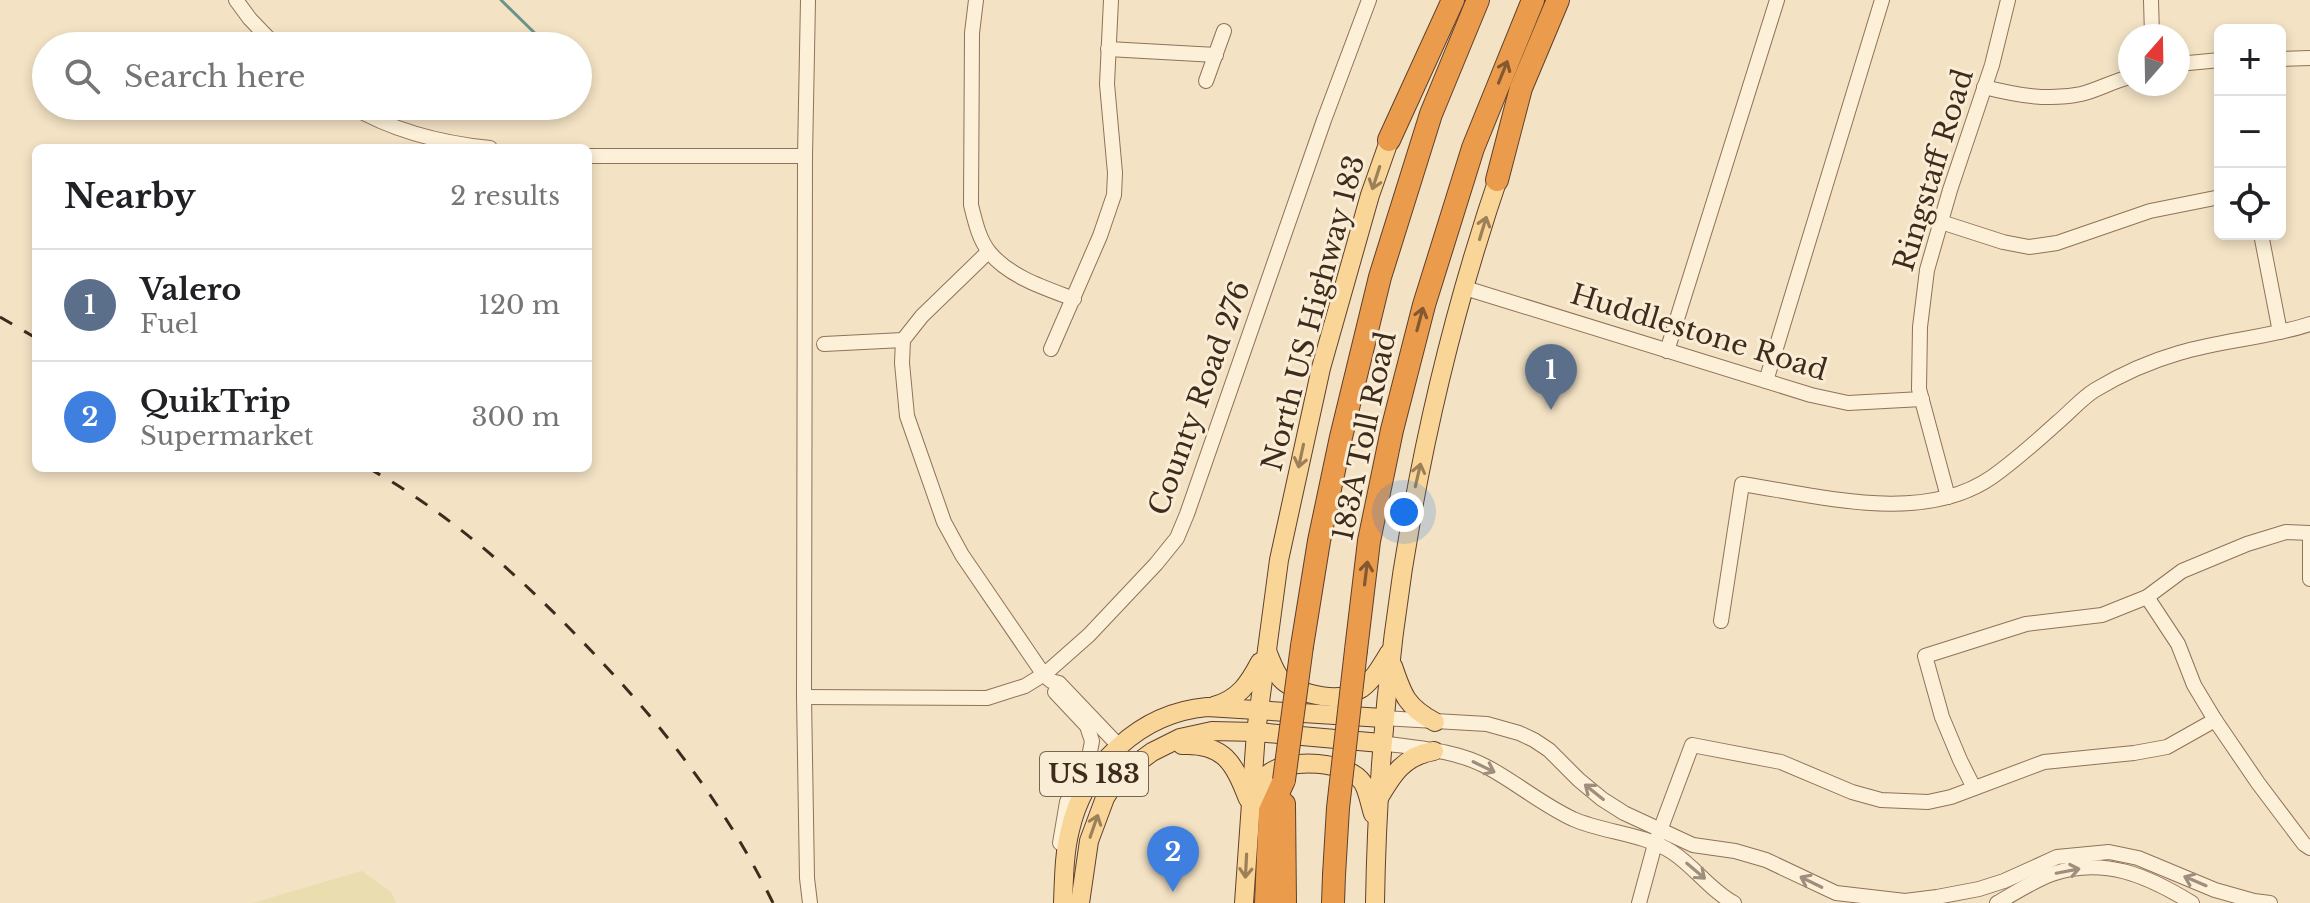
<!DOCTYPE html>
<meta charset="utf-8">
<style>
:root{--surface:#fff;--page:#f6f6f6;--text:#202124;--muted:#757577;--line:#e0e0e0;--accent:#a6212a}
body{margin:0;font-family:"Libre Baskerville",serif;background:var(--page);color:var(--text)}
.controls{position:absolute;right:24px;top:24px;display:grid;overflow:hidden;border-radius:12px;box-shadow:0 4px 12px #0003}
.controls button{width:72px;height:72px;display:grid;place-items:center;padding:0;border:0;border-bottom:2px solid var(--line);background:var(--surface);color:var(--text);font:40px sans-serif}
.compass{position:absolute;left:2118px;top:24px;width:72px;height:72px;border-radius:50%;background:var(--surface);box-shadow:0 4px 12px #0003;rotate:20deg}
.you{position:absolute;left:1404px;top:512px;width:28px;height:28px;margin:-20px;border:6px solid #fff;border-radius:50%;background:#1a73e8;box-shadow:0 0 0 12px #1a73e833}
.badge{display:grid;place-items:center;width:52px;height:52px;border-radius:50%;background:var(--accent);color:#fff;font-size:26px;font-weight:700}
.pin{position:absolute;translate:-50% -66px;filter:drop-shadow(0 2px 4px #0008)}
.pin::after{content:'';position:absolute;top:42px;width:28px;height:24px;background:inherit;clip-path:polygon(0 0,100% 0,50% 100%)}
.list{margin:0;padding:0;list-style:none}
h2{display:flex;justify-content:space-between;align-items:center;height:104px;margin:0;padding:0 32px;font-size:34px}
h2 small{font-size:26px;font-weight:400;color:var(--muted)}
.list li{display:grid;grid-template-columns:52px 1fr auto;gap:24px;align-items:center;box-sizing:border-box;height:112px;padding:0 32px;border-top:2px solid var(--line)}
.list b{display:block;font-size:30px;white-space:nowrap}
.list p{margin:0;font-size:26px;white-space:nowrap;color:var(--muted)}
.list em{font-size:26px;font-style:normal;color:var(--muted)}
.icon{flex:none;width:44px;height:44px;fill:none;stroke:currentColor;stroke-width:2;stroke-linecap:round;stroke-linejoin:round}
.map{position:relative;flex:none;width:2310px;height:903px;overflow:hidden}
.search{position:absolute;background:var(--surface);box-shadow:0 4px 12px #0003;left:32px;top:32px;width:560px;height:88px;display:flex;align-items:center;gap:20px;box-sizing:border-box;padding:0 28px;border-radius:44px;color:var(--muted);font-size:30px}
.panel{position:absolute;background:var(--surface);box-shadow:0 4px 12px #0003;left:32px;top:144px;width:560px;height:328px;border-radius:12px}
.map>svg:first-child{display:block}
.farmland{fill:#eaddb0}
.lines{fill:none;stroke-linecap:round;stroke-linejoin:round}
.stream{stroke:#6c9588;stroke-width:3}
.minor-casing{stroke:#907258;stroke-width:16}
.major-casing{stroke:#5e402c;stroke-width:20}
.highway-casing{stroke:#5e402c;stroke-width:24}
.minor{stroke:#fcf0d9;stroke-width:14}
.major{stroke:#fad598;stroke-width:18}
.highway{stroke:#eb9b4c;stroke-width:22}
.rail{stroke:#3f2b1d;stroke-width:3;stroke-dasharray:14 14;stroke-linecap:butt}
.highway-bridge-casing{stroke:#5e402c;stroke-width:24;stroke-linecap:butt}
.highway-bridge{stroke:#eb9b4c;stroke-width:22}
.oneway{stroke:#845830}
.oneway2{stroke:#9c805a}
.oneway3{stroke:#9e8e7b}
.labels{text-anchor:middle;stroke-width:6;stroke-linejoin:round;paint-order:stroke}
.shield{fill:#f9edd5;stroke:#776554;stroke-width:2}
.shield-label{font-size:26px;font-weight:bold;fill:#3f2b1d}
.street-label{font-size:28px;fill:#3f2b1d;stroke:#f9edd5}
</style>
<div class="map">
<svg width="2310" height="903" viewBox="0 0 2310 903">
<rect width="100%" height="100%" fill="#f3e2c4"/>
<polygon class="farmland" points="362,871 391,892 396,903 252,903"/>
<g class="lines">
<polyline class="stream" points="501,0 548,46"/>
<g class="minor-casing">
<g id="minor">
<polyline points="236,0 250,19 276,46"/>
<polyline points="808,0 805,156 804,697 807,878 810,903"/>
<path d="M976,0L972,33L971,205C975,221 979,240 990,253C1010,277 1045,288 1074,299"/>
<polyline points="2151,0 2152,36"/>
<polyline points="1108,49 1216,55"/>
<polyline points="2280,59 2310,58"/>
<polyline points="2178,64 2220,60"/>
<polyline points="1206,81 1224,31"/>
<path d="M1984,87C2016,95 2048,101 2081,94C2098,90 2113,81 2130,77"/>
<path d="M351,106C393,131 441,143 490,148"/>
<polyline points="588,156 805,156"/>
<polyline points="1941,222 2003,242 2029,247 2057,243 2150,211 2220,197"/>
<polyline points="2261,234 2280,332"/>
<polyline points="988,252 922,316 903,340 902,363 907,416 944,522 962,555 1044,675 1051,681 1059,683 1119,746"/>
<polyline points="1465,288 1811,395 1848,403 1922,399"/>
<polyline points="824,344 903,340"/>
<polyline points="1051,349 1100,236 1114,195 1115,173 1107,84 1111,0"/>
<polyline points="1667,351 1777,0"/>
<polyline points="1766,381 1882,0"/>
<polyline points="1948,497 1919,389 1920,327 1927,270 1950,190 1992,65 2008,0"/>
<polyline points="2310,533 2310,579"/>
<polyline points="2147,597 2178,644 2194,685 2215,720 2258,783 2304,844 2310,848"/>
<path d="M1721,621L1742,484C1820,496 1923,525 1992,477C2016,460 2037,441 2058,422C2070,412 2082,398 2095,390C2120,375 2151,361 2179,353C2222,340 2267,338 2310,324"/>
<polyline points="1055,692 1087,726 1092,741 1089,757 1067,802 1060,843"/>
<polyline points="804,697 987,698 1025,686 1046,673 1089,635 1156,564 1177,538 1187,514 1324,120 1369,0"/>
<polyline points="1383,718 1487,724 1519,733 1534,740 1549,750 1579,780 1602,799 1624,813 1693,845 1735,851 1766,860 1836,893 1905,901 1937,897 1979,889 2004,881 2057,857 2109,852 2138,858 2215,890 2254,901 2270,903"/>
<path d="M1381,743C1417,748 1457,750 1489,768C1518,784 1543,805 1573,819C1605,833 1642,833 1672,852C1695,867 1711,891 1734,903"/>
<polyline points="1974,788 1960,760 1942,717 1925,656 2026,624 2102,615 2147,597 2182,571 2247,544 2286,532 2310,533"/>
<polyline points="1639,903 1655,844 1692,745 1781,762 1852,792 1881,800 1928,802 1951,797 2044,762 2134,753 2167,747 2215,720"/>
<path d="M1997,903C2015,893 2033,881 2052,874C2104,856 2148,876 2192,903"/>
</g>
</g>
<g class="major-casing">
<g id="major">
<path d="M1267,651C1271,660 1274,671 1281,679C1293,692 1328,700 1345,696C1350,695 1358,690 1362,688C1374,679 1381,666 1389,653"/>
<path d="M1393,666C1403,696 1407,707 1435,722"/>
<path d="M1214,706C1239,699 1249,683 1260,662"/>
<path d="M1182,745C1224,743 1234,763 1248,799"/>
<path d="M1379,798C1393,774 1404,756 1434,751"/>
<path d="M1253,802C1257,793 1261,781 1268,774C1288,757 1349,761 1363,783C1368,792 1370,804 1373,814"/>
<path d="M1063,903C1064,879 1064,854 1070,830C1085,765 1140,713 1207,707L1383,718"/>
<polyline points="1080,903 1089,841 1105,798 1118,777 1152,752 1180,738 1212,731 1256,732 1381,743"/>
<polyline points="1244,903 1256,732 1279,560 1321,368 1370,195 1394,127"/>
<path d="M1375,903C1379,652 1420,405 1502,167"/>
</g>
</g>
<g class="highway-casing">
<g id="highway">
<polyline points="1389,140 1453,0"/>
<polyline points="1497,180 1521,88 1558,0"/>
<polyline points="1302,646 1319,541 1341,437 1380,277 1431,114 1478,0"/>
<polyline points="1356,650 1369,541 1392,430 1424,305 1473,148 1533,0"/>
<polyline points="1284,804 1285,903"/>
<polyline points="1266,903 1270,811 1284,780"/>
<polyline points="1333,903 1334,875"/>
</g>
</g>
<use href="#minor" class="minor"/>
<use href="#major" class="major"/>
<use href="#highway" class="highway"/>
<g class="rail">
<polyline points="0,317 36,338"/>
<path d="M368,468C446,511 515,572 576,635C656,717 723,800 773,903"/>
</g>
<g class="highway-bridge-casing">
<g id="highway-bridge">
<polyline points="1284,780 1302,646"/>
<polyline points="1334,875 1338,808 1356,650"/>
</g>
</g>
<use href="#highway-bridge" class="highway-bridge"/>
</g>
<defs><path id="oneway-shaft" d="M-6 0H5M1.5-3L5.5 0L1.5 3" fill="none" stroke-width="1.6" stroke-linecap="round" stroke-linejoin="round" transform="scale(2)"/></defs>
<g class="oneway">
<use href="#oneway-shaft" transform="translate(1503 72) rotate(-68)"/>
<use href="#oneway-shaft" transform="translate(1420 319) rotate(-75)"/>
<use href="#oneway-shaft" transform="translate(1366 573) rotate(-83)"/>
</g>
<g class="oneway2">
<use href="#oneway-shaft" transform="translate(1376 178) rotate(108)"/>
<use href="#oneway-shaft" transform="translate(1483 228) rotate(-73)"/>
<use href="#oneway-shaft" transform="translate(1301 456) rotate(102)"/>
<use href="#oneway-shaft" transform="translate(1418 475) rotate(-77)"/>
<use href="#oneway-shaft" transform="translate(1094 826) rotate(-71)"/>
<use href="#oneway-shaft" transform="translate(1246 866) rotate(93)"/>
</g>
<g class="oneway3">
<use href="#oneway-shaft" transform="translate(1484 767) rotate(26)"/>
<use href="#oneway-shaft" transform="translate(1594 792) rotate(-141)"/>
<use href="#oneway-shaft" transform="translate(1696 871) rotate(40)"/>
<use href="#oneway-shaft" transform="translate(2068 871) rotate(-11)"/>
<use href="#oneway-shaft" transform="translate(2195 881) rotate(-157)"/>
<use href="#oneway-shaft" transform="translate(1811 882) rotate(-154)"/>
</g>
<g class="labels">
<rect class="shield" x="1040" y="752" width="108" height="44" rx="6"/>
<g class="shield-label">
<text x="1094" y="783">US 183</text>
</g>
<g class="street-label">
<text transform="translate(1933 170) rotate(-73)" y="10">Ringstaff Road</text>
<text transform="translate(1313 313) rotate(-75)" y="10">North US Highway 183</text>
<text transform="translate(1699 332) rotate(17)" y="10">Huddlestone Road</text>
<text transform="translate(1199 398) rotate(-70)" y="10">County Road 276</text>
<text transform="translate(1364 436) rotate(-78)" y="10">183A Toll Road</text>
</g>
</g>
</svg>
<div class="controls">
<button>+</button>
<button>−</button>
<button><svg class="icon" aria-label="locate" viewBox="0 0 24 24"><circle cx="12" cy="12" r="6"/><path d="M12 2v4M12 18v4M2 12h4M18 12h4"/></svg></button>
</div>
<svg class="compass" viewBox="-18 -18 36 36"><path d="M0-13l5 13h-10z" fill="#e53935"/><path d="M0 13l5-13h-10z" fill="#757577"/></svg>
<div class="you"></div>
<div class="pin badge" style="left:1551px;top:410px;background:#5c6f8a">1</div>
<div class="pin badge" style="left:1173px;top:892px;background:#3f7fe0">2</div>
<div class="search"><svg class="icon" aria-label="search" viewBox="0 0 24 24"><circle cx="10" cy="10" r="6"/><path d="M15 15l6 6"/></svg>Search here</div>
<section class="panel">
<h2>Nearby<small>2 results</small></h2>
<ul class="list">
<li><span class="badge" style="background:#5c6f8a">1</span><div><b>Valero</b><p>Fuel</p></div><em>120 m</em></li>
<li><span class="badge" style="background:#3f7fe0">2</span><div><b>QuikTrip</b><p>Supermarket</p></div><em>300 m</em></li>
</ul>
</section>
</div>
